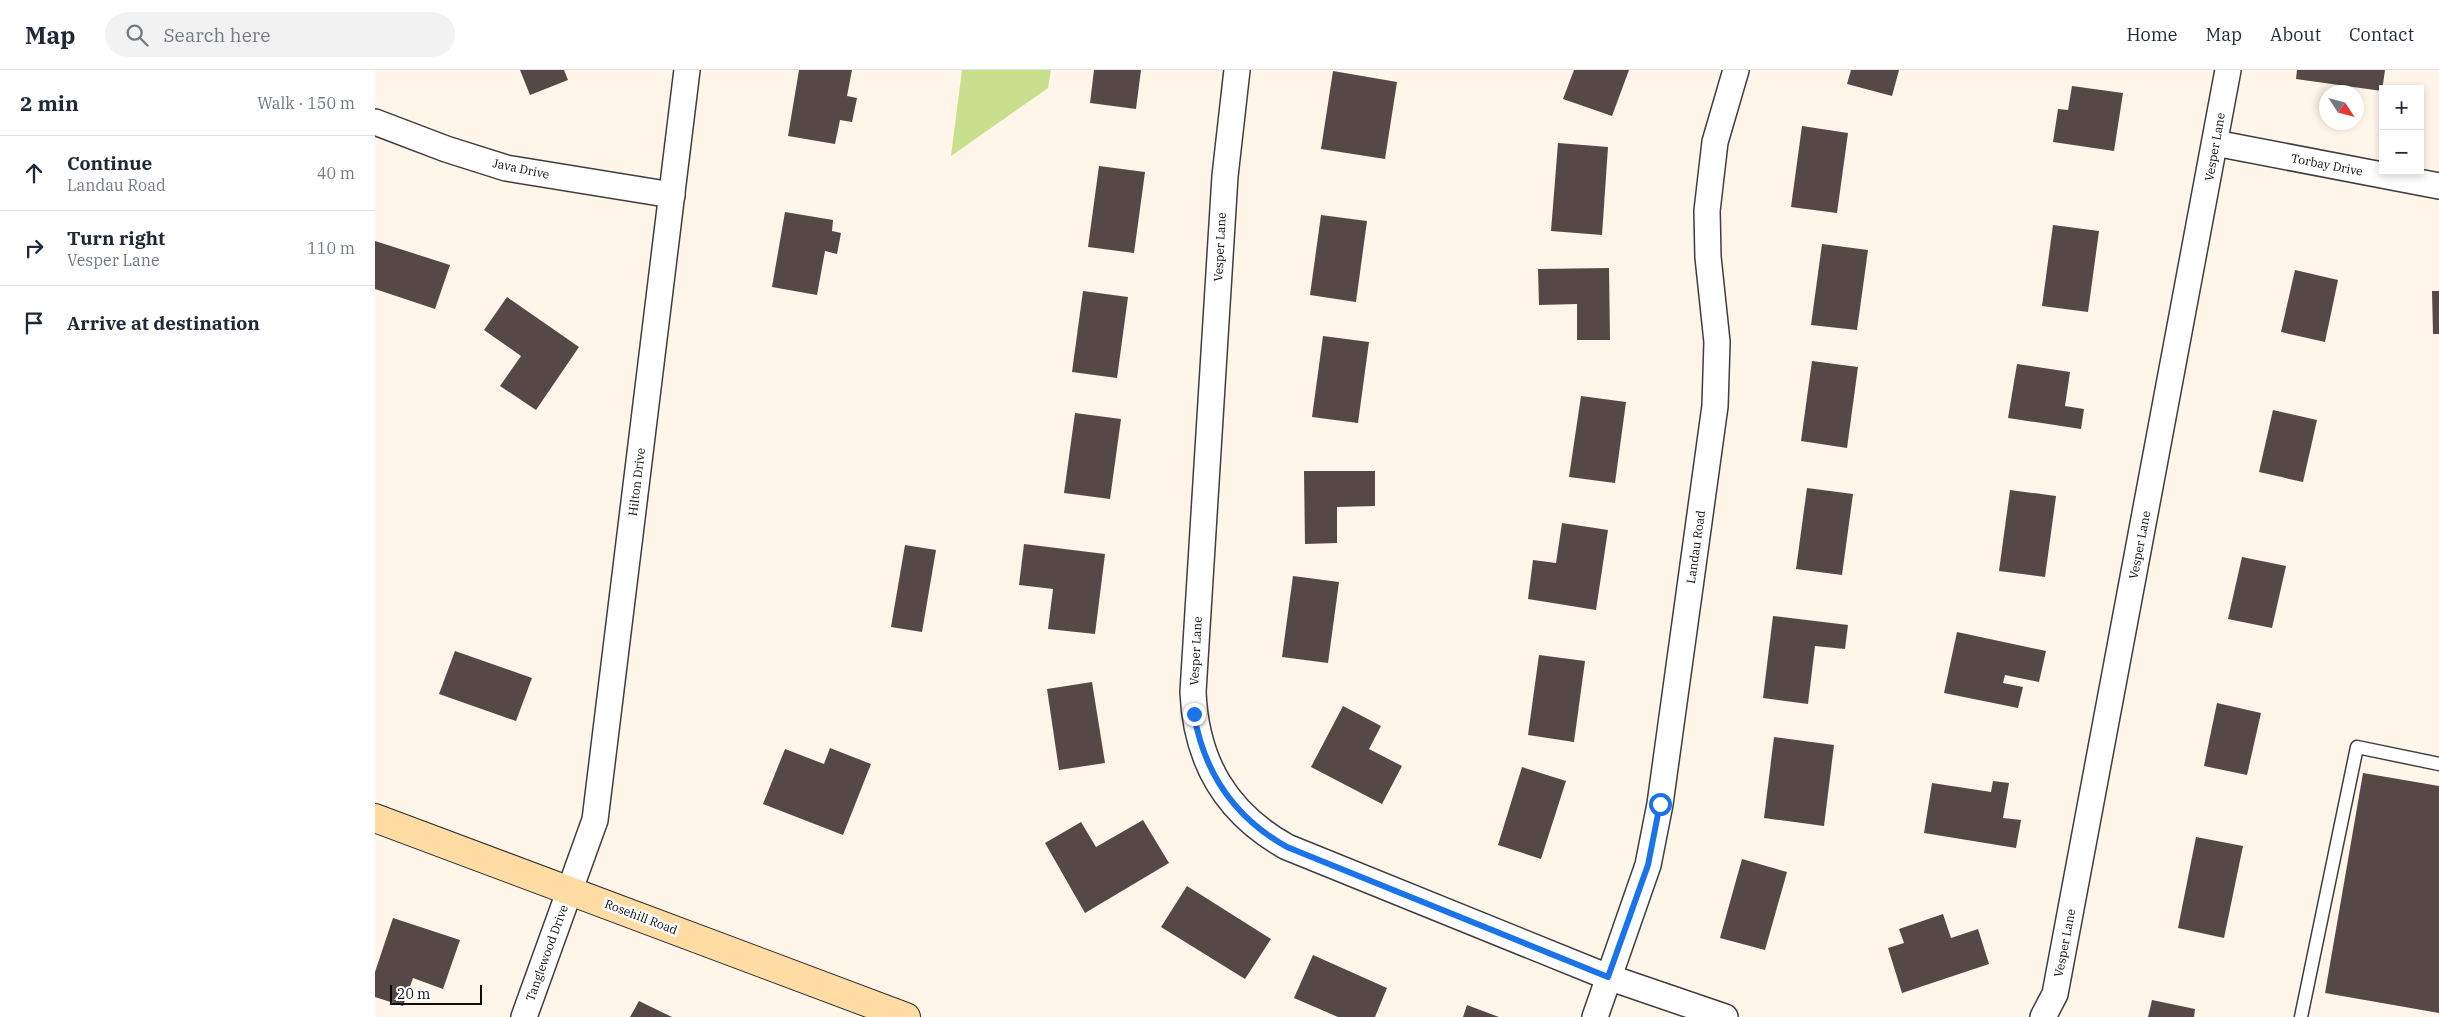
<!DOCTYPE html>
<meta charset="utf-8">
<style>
:root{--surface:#fff;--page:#f2f2f3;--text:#1f2937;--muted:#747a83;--line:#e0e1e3}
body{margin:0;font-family:"IBM Plex Serif",serif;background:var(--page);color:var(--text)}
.controls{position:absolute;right:15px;top:15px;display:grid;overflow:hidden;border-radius:0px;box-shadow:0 2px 8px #0003}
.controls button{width:45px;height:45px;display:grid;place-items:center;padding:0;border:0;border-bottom:1px solid var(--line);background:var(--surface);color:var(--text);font:25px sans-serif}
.compass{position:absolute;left:1944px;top:15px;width:45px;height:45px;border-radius:50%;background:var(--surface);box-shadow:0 2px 8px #0003;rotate:126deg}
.scale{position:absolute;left:15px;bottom:12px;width:92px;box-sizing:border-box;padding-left:5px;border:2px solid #0b0b0b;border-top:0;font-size:14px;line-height:18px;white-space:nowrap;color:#0b0b0b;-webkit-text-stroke:4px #fff;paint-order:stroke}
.stop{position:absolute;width:15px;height:15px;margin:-11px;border:4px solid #1a73e8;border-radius:50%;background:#fff}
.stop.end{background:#1a73e8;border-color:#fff;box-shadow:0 1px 5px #0008}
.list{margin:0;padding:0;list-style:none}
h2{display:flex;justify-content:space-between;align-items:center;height:65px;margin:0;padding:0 20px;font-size:21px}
h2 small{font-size:16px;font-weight:400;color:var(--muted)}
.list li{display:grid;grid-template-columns:32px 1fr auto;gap:15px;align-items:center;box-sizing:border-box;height:75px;padding:0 20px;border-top:1px solid var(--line)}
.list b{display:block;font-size:19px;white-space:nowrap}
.list p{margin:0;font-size:16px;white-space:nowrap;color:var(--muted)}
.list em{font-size:16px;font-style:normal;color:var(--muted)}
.icon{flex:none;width:28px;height:28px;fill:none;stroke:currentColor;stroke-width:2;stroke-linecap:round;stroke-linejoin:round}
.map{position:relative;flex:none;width:2064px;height:947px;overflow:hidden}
header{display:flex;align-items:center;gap:30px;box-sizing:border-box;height:70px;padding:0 25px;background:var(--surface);border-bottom:1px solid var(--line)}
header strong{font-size:24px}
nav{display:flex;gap:28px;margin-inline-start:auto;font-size:18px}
.search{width:350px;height:45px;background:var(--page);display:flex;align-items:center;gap:12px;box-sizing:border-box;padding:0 18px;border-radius:28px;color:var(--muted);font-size:19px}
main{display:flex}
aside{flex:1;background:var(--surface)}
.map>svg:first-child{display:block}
.forest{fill:#c8df8d}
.building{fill:#554846}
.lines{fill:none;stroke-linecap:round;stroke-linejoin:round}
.service-casing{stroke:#3e3e3e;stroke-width:15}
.minor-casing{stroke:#3e3e3e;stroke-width:28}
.secondary-casing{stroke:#2d2d2d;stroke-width:30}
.service{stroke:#fff;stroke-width:12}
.minor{stroke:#fff;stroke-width:25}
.secondary{stroke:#ffdca4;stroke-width:28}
.route{stroke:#1a73e8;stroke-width:6}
.labels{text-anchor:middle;stroke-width:5;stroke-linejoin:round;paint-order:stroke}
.street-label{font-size:12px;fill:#0b0b0b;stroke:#fff}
</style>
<header>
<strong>Map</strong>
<div class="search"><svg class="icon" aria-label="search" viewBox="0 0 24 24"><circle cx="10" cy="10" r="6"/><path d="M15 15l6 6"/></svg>Search here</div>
<nav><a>Home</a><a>Map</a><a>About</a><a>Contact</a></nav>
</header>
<main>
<aside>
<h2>2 min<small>Walk · 150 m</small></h2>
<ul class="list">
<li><svg class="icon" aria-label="ahead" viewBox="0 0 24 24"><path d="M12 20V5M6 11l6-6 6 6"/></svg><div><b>Continue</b><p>Landau Road</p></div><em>40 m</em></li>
<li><svg class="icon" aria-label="right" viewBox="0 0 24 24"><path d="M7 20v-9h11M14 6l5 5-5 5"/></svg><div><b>Turn right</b><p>Vesper Lane</p></div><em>110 m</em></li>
<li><svg class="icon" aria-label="arrive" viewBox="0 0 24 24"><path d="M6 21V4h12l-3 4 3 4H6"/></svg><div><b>Arrive at destination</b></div></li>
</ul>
</aside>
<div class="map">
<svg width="2064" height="947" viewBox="0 0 2064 947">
<rect width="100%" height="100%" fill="#fff5e9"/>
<polygon class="forest" points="587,0 676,0 673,18 576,86"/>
<g class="building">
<polygon points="145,0 189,0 193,10 155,25"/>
<polygon points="424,0 477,0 472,26 482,28 477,52 465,50 460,74 413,66"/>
<polygon points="719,0 766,0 761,39 715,33"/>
<polygon points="1199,0 1254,0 1237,46 1188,29"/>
<polygon points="1476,0 1524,0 1517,26 1472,14"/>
<polygon points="1922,0 2010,0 2007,21 1921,9"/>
<polygon points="958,1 1022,12 1010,89 946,79"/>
<polygon points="1697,16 1748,23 1739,81 1678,72 1683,39 1693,40"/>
<polygon points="1427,56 1473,63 1462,143 1416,137"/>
<polygon points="1183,73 1233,77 1227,165 1176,161"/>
<polygon points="724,96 770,102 759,183 713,177"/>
<polygon points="410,142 458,150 457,161 466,163 462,184 450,181 442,225 397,217"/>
<polygon points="946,145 992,151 981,232 935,225"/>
<polygon points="1678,155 1724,161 1713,242 1667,236"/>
<polygon points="0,171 75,195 60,239 0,219"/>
<polygon points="1447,174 1493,180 1482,260 1436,255"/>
<polygon points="1234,198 1235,270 1202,270 1202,234 1164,235 1163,199"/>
<polygon points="1920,200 1963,210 1950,272 1906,262"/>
<polygon points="708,221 753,227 742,308 697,302"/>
<polygon points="2057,221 2064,221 2064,264 2058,264"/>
<polygon points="132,227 204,277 161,340 125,316 146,286 109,260"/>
<polygon points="948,266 994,272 983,353 937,347"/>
<polygon points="1437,291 1483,297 1472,378 1426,371"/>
<polygon points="1642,294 1695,302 1690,336 1709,339 1706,359 1633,348"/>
<polygon points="1206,326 1251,332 1240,413 1194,407"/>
<polygon points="1898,340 1942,350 1928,412 1884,402"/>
<polygon points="700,343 746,349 735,429 689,423"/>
<polygon points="929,401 1000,401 1000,436 962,437 962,473 930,474"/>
<polygon points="1432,418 1478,424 1467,505 1421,499"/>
<polygon points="1635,420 1681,426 1670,507 1624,501"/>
<polygon points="1187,453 1233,460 1221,540 1153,529 1158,490 1181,493"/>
<polygon points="649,474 730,484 720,564 673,559 678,519 644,515"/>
<polygon points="530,475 561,480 547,562 516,557"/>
<polygon points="1867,487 1911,496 1897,558 1853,549"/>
<polygon points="918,506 964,512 953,593 907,587"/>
<polygon points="1398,546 1473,555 1470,579 1440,576 1433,634 1388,628"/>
<polygon points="1582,562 1671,581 1664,612 1630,605 1628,613 1648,617 1643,638 1569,623"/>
<polygon points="80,581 157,608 141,651 64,624"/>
<polygon points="1164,585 1210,591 1199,672 1153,665"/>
<polygon points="717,612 730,693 684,700 672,619"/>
<polygon points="1842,633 1886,643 1872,705 1829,696"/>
<polygon points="968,636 1006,656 994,679 1027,696 1007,734 936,697"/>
<polygon points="1399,667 1459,675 1449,756 1389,748"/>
<polygon points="455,678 496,694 468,765 388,734 410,679 449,694"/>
<polygon points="1147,697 1191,711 1166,789 1123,775"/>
<polygon points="1988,703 2064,716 2064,943 1950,923"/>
<polygon points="1618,711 1634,713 1628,748 1646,750 1641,778 1549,763 1557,713 1616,722"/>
<polygon points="768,750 794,793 710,843 670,773 706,752 721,777"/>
<polygon points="1821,767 1868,776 1849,868 1803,858"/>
<polygon points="1367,789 1412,802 1390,880 1345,868"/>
<polygon points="812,816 896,869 870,909 786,857"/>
<polygon points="1568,844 1576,868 1603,859 1614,894 1527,923 1513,878 1529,873 1524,859"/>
<polygon points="18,848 85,870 68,919 38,908 28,936 0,927 0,902"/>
<polygon points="938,885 1012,918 1000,947 963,947 919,928"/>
<polygon points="1777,930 1820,939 1819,947 1773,947"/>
<polygon points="264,931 297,947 255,947"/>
<polygon points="1092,935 1124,947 1088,947"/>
</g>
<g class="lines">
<g class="service-casing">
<polyline id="service" points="1926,947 1982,677 2064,694"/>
</g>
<g class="minor-casing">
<g id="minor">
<path d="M862,0L850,106L818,622C821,692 851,743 912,777L1233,907L1350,947"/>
<polyline points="0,52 71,79 131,98 297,125"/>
<polyline points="1840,73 2064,116"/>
<polyline points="149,947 220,750 312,0"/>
<polyline points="1220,947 1273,795 1285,734 1340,336 1342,272 1333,187 1332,141 1340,72 1361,0"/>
<polyline points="1668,947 1680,924 1853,0"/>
</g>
</g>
<g class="secondary-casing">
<polyline id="secondary" points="0,748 531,947"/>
</g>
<use href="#service" class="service"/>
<use href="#minor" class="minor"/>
<use href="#secondary" class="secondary"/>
</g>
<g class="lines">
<path class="route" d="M819,644C829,703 860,748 912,777L1233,907L1273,795L1285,734"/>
</g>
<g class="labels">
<g class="street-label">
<text transform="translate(1840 77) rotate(-80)" y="4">Vesper Lane</text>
<text transform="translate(1952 95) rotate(11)" y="4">Torbay Drive</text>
<text transform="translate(146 99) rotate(12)" y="4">Java Drive</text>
<text transform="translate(845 177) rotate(-87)" y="4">Vesper Lane</text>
<text transform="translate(262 412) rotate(-83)" y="4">Hilton Drive</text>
<text transform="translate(1765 475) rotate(-79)" y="4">Vesper Lane</text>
<text transform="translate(1321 477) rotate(-82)" y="4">Landau Road</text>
<text transform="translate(821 581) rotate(-87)" y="4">Vesper Lane</text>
<text transform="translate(266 847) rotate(21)" y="4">Rosehill Road</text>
<text transform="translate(1690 873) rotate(-79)" y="4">Vesper Lane</text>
<text transform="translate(172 883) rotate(-70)" y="4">Tanglewood Drive</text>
</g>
</g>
</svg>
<div class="controls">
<button>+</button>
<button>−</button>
</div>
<svg class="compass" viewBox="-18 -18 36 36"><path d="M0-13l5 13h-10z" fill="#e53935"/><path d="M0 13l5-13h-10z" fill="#747a83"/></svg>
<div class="scale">20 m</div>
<div class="stop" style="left:1285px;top:734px"></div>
<div class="stop end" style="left:819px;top:644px"></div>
</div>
</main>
